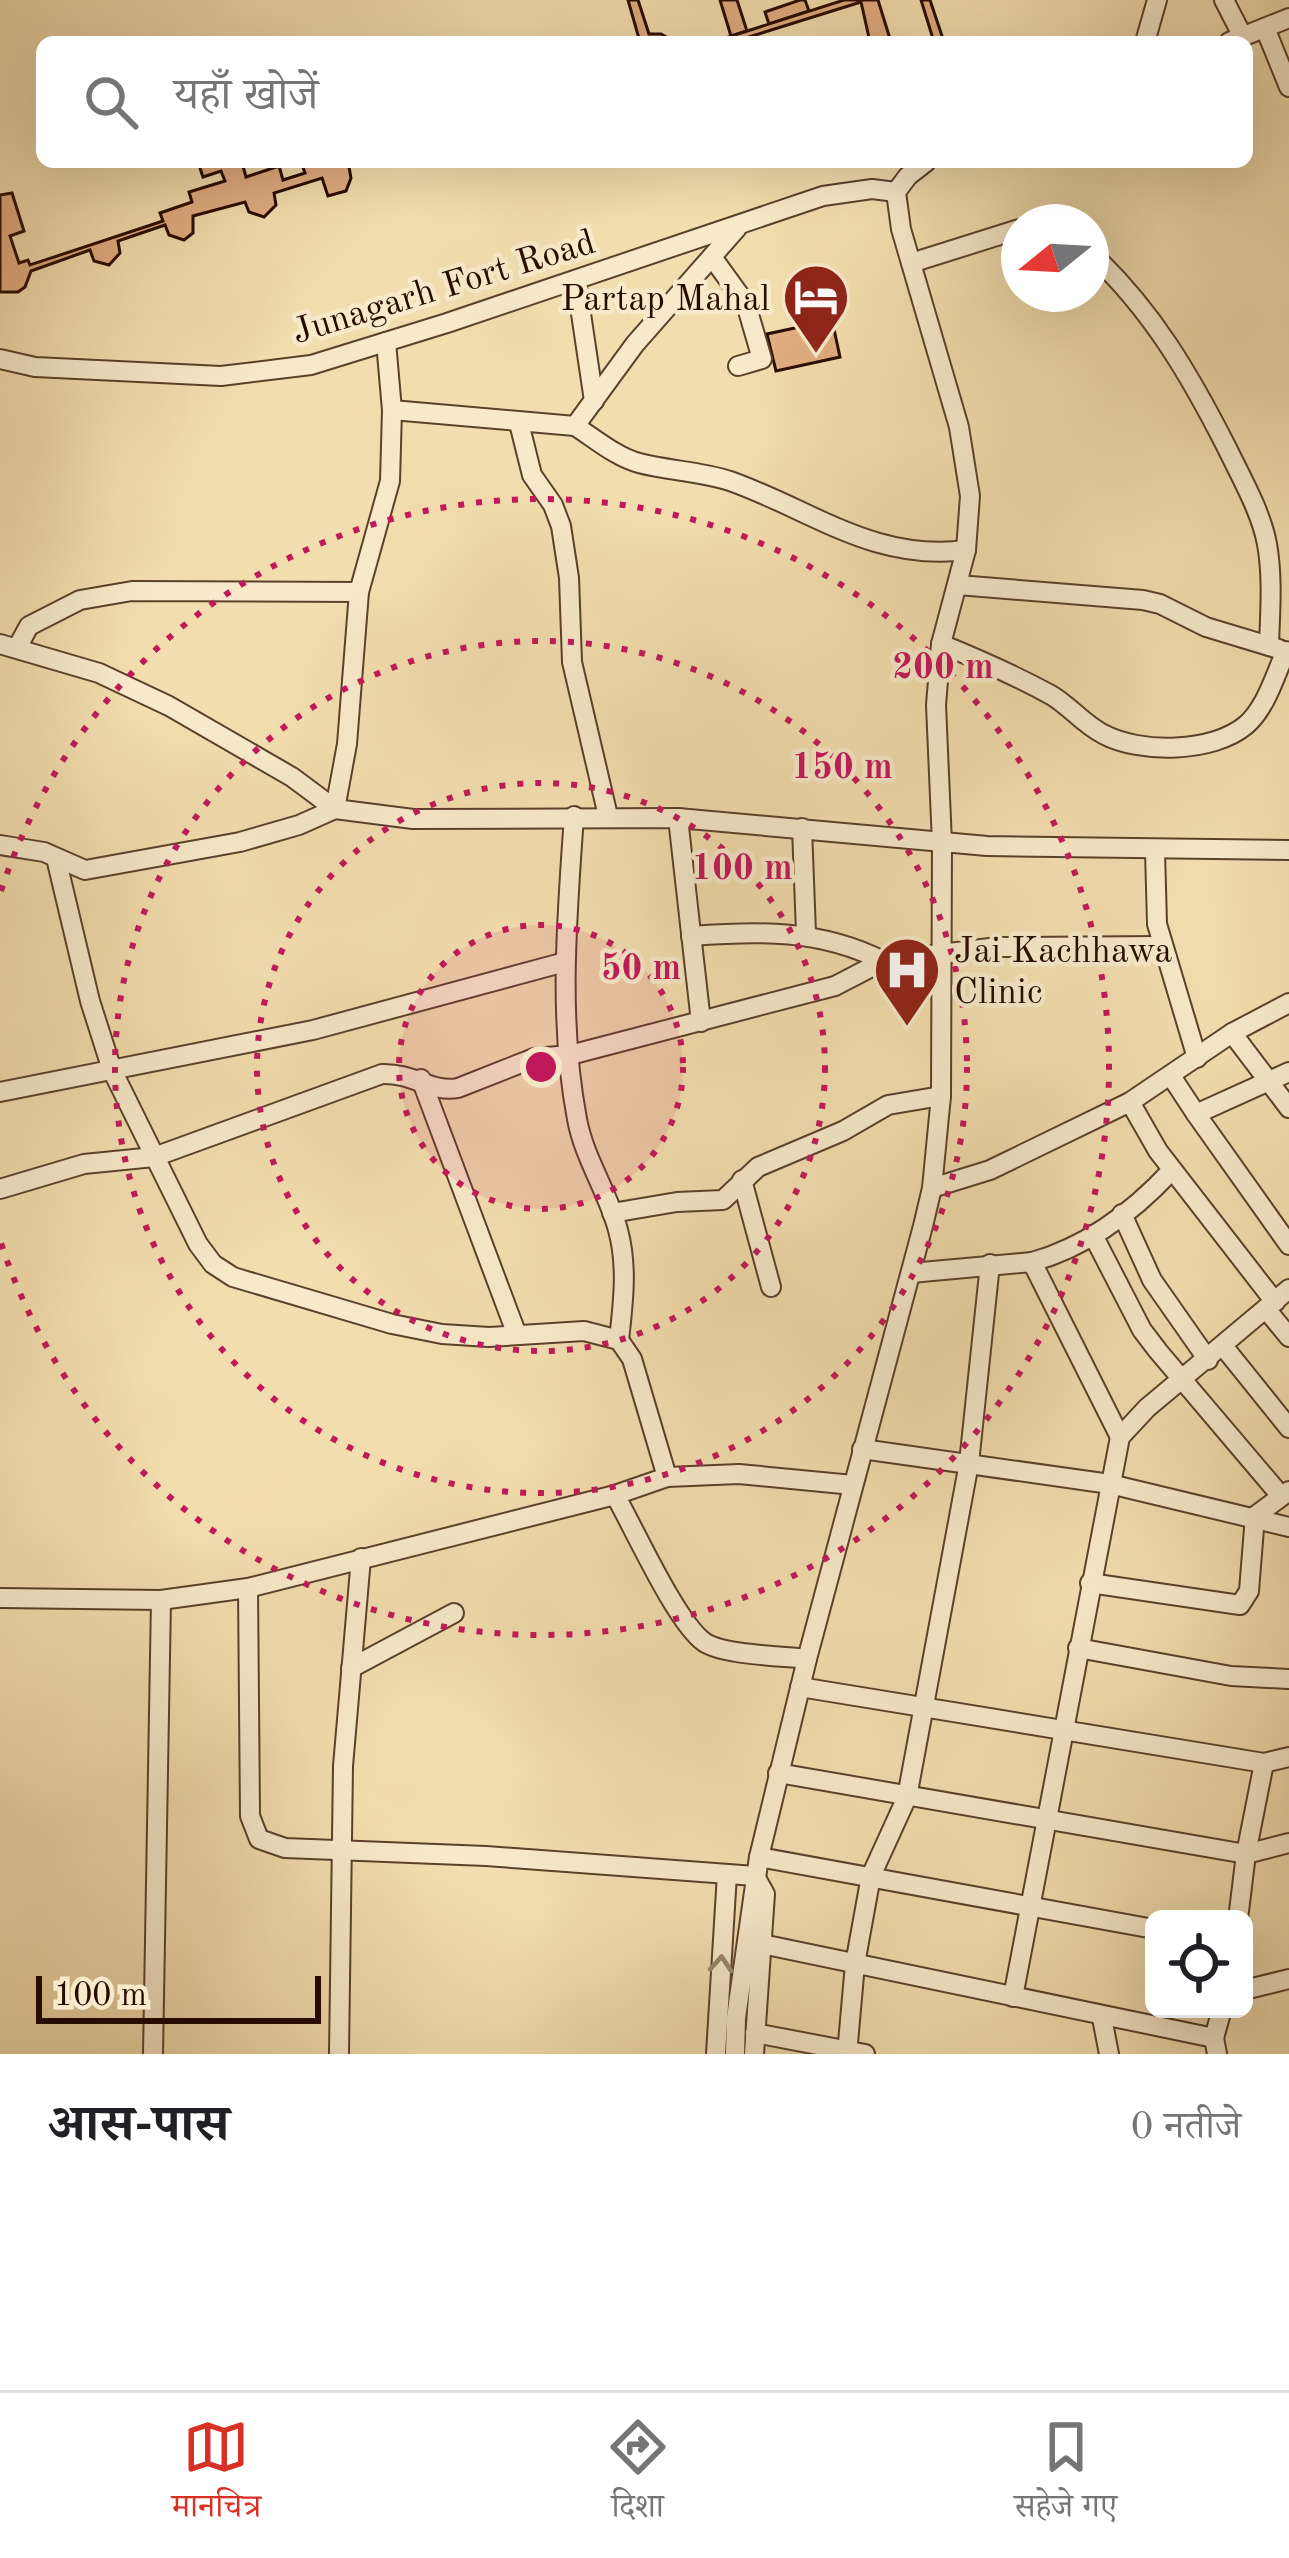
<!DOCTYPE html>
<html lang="hi">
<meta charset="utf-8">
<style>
:root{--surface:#fff;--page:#f2f2f2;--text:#202124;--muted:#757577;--line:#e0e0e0;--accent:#d93025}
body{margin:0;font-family:"Old Standard TT","Noto Serif Devanagari",serif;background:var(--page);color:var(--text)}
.controls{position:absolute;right:36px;bottom:36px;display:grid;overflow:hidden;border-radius:18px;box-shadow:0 12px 48px #0002}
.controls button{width:108px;height:108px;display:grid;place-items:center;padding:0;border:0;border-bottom:3px solid var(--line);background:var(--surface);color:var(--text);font:60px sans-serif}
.compass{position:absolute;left:1001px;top:204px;width:108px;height:108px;border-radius:50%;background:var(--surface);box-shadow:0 12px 48px #0002;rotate:252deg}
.scale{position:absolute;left:36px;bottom:30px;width:285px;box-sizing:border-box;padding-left:12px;border:6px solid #290c00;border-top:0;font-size:33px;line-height:42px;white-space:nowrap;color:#290c00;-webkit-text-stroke:9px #f7e9ca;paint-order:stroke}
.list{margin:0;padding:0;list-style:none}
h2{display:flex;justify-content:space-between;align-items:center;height:156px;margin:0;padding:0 48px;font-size:51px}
h2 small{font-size:39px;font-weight:400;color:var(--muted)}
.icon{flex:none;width:66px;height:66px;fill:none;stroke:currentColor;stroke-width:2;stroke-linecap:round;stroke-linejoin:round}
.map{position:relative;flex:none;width:1289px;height:2054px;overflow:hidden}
.search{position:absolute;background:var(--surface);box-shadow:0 12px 48px #0002;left:36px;right:36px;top:36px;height:132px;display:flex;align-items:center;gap:30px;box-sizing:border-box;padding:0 42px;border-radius:18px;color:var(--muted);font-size:45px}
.sheet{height:336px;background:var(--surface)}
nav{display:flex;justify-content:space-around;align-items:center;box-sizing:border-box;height:168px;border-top:3px solid var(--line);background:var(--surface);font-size:33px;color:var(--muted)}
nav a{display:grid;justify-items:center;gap:6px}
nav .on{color:var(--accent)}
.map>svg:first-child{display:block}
.building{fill:#e1ad81;stroke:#290c00;stroke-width:3}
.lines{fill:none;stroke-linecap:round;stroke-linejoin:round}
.minor-casing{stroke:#5b402c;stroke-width:22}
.minor{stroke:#f7e9ca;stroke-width:18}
.oneway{stroke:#9a866f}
.ring{fill:none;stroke:#c2185b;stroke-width:6;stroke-dasharray:6 12}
.labels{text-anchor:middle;stroke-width:9;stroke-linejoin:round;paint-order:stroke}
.street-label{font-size:36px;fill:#290c00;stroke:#f7e9ca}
.poi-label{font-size:36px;fill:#290c00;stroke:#f7e9ca;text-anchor:end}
.centre{fill:#c2185b;stroke:#f7e9ca;stroke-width:6}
.ring-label{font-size:36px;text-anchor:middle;font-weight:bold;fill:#c2185b;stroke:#f7e9ca;stroke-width:9;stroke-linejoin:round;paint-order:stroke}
</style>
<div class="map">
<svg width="1289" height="2054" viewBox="0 0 1289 2054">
<rect width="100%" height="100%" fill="#f2ddae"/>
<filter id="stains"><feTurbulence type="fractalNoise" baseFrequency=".00167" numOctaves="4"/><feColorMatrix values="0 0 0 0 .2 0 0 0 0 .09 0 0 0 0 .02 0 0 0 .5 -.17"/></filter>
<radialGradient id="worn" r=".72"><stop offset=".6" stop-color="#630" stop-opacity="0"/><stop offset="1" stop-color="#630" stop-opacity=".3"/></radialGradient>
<g class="building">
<polygon points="628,0 638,0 649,34 661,34 675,42 640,42"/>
<polygon points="720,0 737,0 747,31 731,36"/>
<polygon points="800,0 805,0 809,11 769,24 765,12"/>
<polygon points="878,0 891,42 870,42 861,2 733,42 713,42 844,0"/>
<polygon points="921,0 930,0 944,42 934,42"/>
<polygon points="198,162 255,162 243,166 246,177 279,166 283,180 305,173 301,162 366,162 349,167 351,178 346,191 328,196 322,178 274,193 276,205 264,217 249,212 245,202 193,216 193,233 184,240 169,235 165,225 118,241 120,253 109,265 94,261 90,250 31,271 25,287 18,292 0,292 0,195 12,193 24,231 10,236 19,263 28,260 30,265 163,221 160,213 192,202 189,192 225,181 221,171 203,177"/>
<polygon points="832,320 840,357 776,371 767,334"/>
</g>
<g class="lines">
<g class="minor-casing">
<g id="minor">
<polyline points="1224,0 1243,37"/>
<polyline points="1265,28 1289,87"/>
<polyline points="1145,42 1157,0"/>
<polyline points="1229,42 1289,18"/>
<path d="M1091,253C1152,310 1190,375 1228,450C1242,479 1261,512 1267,544C1273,578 1270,613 1269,646"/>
<polyline points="712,257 746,304 762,359 738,366"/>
<polyline points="911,263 1019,229"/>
<polyline points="576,280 594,401"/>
<polyline points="0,359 35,367 221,376 311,365 447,323 823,196 872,189 896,192"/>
<polyline points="392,410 575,426 635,344 737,228"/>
<polyline points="519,423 532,475 553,505 561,526 569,578 572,662 608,816"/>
<path d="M575,426C594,438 616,457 639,463C669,471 700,471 730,481C812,510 874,562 966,550"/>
<polyline points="958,585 1143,600 1160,604 1206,627 1279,649"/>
<polyline points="0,644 99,673 169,706 292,777 335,809 413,819 678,818 987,846 1289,850"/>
<path d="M941,644C978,659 1016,676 1051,695C1070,706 1083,724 1103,734C1140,754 1213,753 1246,725C1266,708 1275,675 1286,651"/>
<polyline points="17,648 29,626 80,600 132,591 359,592"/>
<path d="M574,816C567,916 558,1019 577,1119C584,1158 608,1192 618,1230C628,1267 623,1303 619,1340"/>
<polyline points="678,818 701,1022"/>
<polyline points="802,828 806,933"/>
<polyline points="0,845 44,852 85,870 240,842 299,825 335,809 347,744 359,592 390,481 392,410 386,342"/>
<polyline points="1155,851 1157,924 1197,1058"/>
<polyline points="56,858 90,1001 112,1070 198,1244 213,1264 233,1277 392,1324 442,1334 489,1337 584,1331 619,1340 632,1359 667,1477"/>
<path d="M691,936C759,931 820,929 883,961"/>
<polyline points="1232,1033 1289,1108"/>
<polyline points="1171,1076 1196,1114 1289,1072"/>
<polyline points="421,1079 517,1335"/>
<polyline points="0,1092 313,1030 565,962"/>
<polyline points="1130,1102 1158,1151 1275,1302"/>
<polyline points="1196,1114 1289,1245"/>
<polyline points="742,1180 771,1287"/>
<polyline points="932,1188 990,1170 1130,1102 1232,1033 1289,1003"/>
<path d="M0,1189L84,1164L154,1157L382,1074C414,1073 431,1093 458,1088L534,1058L570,1055L835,986L883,961L998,947L1161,946"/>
<polyline points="612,1213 677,1202 723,1200 758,1167 843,1131 888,1105 941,1096"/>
<polyline points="1122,1214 1152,1280 1208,1360"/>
<polyline points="1093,1235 1142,1330 1158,1351 1281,1496"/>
<path d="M1032,1262C1086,1247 1134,1211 1172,1170"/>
<polyline points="911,1273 1032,1262 1120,1437"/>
<polyline points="1266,1309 1289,1337"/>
<polyline points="1223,1346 1289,1428"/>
<polyline points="862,1449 1110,1484 1289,1527"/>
<path d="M615,1495C634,1528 676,1622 704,1642C723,1655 781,1656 807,1659"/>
<polyline points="1090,1583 1240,1605 1249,1591 1255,1516 1289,1491"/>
<polyline points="248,1588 250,1816 259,1839 285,1848 486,1856 755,1876 765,1894 754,2054"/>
<polyline points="0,1598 161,1600 248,1588 615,1495 667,1477 739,1474 853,1485"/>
<polyline points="1078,1648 1231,1676 1289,1679"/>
<polyline points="351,1668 454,1613"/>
<polyline points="800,1687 1264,1763 1289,1757"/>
<polyline points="778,1773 1246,1854 1289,1843"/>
<polyline points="759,1857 1154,1929"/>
<polyline points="1238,1919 1246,1854 1264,1763"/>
<polyline points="762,1944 1214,2038"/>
<polyline points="1244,1990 1289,1979"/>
<polyline points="1013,1997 1120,1437 1147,1408 1289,1289"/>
<polyline points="1102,2018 1109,2054"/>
<polyline points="755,2033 865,2054"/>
<polyline points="153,2054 161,1600"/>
<polyline points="339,2054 343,1766 361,1558"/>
<polyline points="716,2054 727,1874"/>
<polyline points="735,2054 736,2018 759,1857 807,1659 923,1226 932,1188 941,1096 942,843 936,705 941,644 966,550 970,496 959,427 901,229 896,192 908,176 926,162"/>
<polyline points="847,2054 855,1964 871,1876 907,1797 969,1463 990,1264"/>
<polyline points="1217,2054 1214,2038 1222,2009"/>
</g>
</g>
<use href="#minor" class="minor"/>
</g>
<defs><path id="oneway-chevron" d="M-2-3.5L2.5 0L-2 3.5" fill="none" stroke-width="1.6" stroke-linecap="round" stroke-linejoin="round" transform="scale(3)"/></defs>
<use class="oneway" href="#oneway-chevron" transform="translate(721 1964) rotate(-86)"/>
<circle cx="541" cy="1067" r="142" fill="#c2185b" fill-opacity=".12"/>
<g class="ring">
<circle cx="541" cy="1067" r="142"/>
<circle cx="541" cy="1067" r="284"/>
<circle cx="541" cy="1067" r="426"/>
<path d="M1 891A568 568 0 1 1 1 1243"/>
</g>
<defs>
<g id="hotel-pin" transform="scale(3.45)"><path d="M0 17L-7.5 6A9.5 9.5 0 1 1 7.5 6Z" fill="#8f2418" stroke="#f7e9ca"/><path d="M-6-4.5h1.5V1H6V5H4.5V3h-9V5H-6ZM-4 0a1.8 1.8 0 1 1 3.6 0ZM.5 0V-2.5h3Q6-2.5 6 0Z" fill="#fff"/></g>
<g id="hospital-pin" transform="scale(3.45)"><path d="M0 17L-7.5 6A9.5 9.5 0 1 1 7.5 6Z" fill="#8f2418" stroke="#f7e9ca"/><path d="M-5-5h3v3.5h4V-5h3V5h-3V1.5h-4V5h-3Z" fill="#fff"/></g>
</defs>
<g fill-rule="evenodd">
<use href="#hotel-pin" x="816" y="297"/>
<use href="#hospital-pin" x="907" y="970"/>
</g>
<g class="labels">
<g class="street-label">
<text transform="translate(443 285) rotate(-17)" y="13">Junagarh Fort Road</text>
</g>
<g class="poi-label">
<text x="770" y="310">Partap Mahal</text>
<text x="954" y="962" text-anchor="start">Jai Kachhawa<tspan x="954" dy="41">Clinic</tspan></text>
</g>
</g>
<circle cx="541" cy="1067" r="18" class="centre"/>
<g class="ring-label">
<text x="943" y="678">200 m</text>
<text x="842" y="778">150 m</text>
<text x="742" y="879">100 m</text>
<text x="641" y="979">50 m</text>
</g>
<rect width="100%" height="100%" filter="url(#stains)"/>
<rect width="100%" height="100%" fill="url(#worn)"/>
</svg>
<div class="controls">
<button><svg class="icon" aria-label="locate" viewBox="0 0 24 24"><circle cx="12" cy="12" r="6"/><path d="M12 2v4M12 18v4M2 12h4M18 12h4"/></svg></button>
</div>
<svg class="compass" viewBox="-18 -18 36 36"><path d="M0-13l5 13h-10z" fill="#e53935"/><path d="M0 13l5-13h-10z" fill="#757577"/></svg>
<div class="scale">100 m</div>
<div class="search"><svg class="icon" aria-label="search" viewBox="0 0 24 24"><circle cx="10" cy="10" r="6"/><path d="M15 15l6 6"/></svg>यहाँ खोजें</div>
</div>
<section class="sheet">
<h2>आस-पास<small>0 नतीजे</small></h2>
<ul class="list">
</ul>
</section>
<nav>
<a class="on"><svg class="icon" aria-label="map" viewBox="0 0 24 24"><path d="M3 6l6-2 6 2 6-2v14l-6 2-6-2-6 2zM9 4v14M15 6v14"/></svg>मानचित्र</a>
<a><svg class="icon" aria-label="directions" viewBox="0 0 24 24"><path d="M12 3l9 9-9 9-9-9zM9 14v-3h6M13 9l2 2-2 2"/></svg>दिशा</a>
<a><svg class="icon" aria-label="saved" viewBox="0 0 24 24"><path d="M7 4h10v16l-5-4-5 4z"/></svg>सहेजे गए</a>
</nav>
